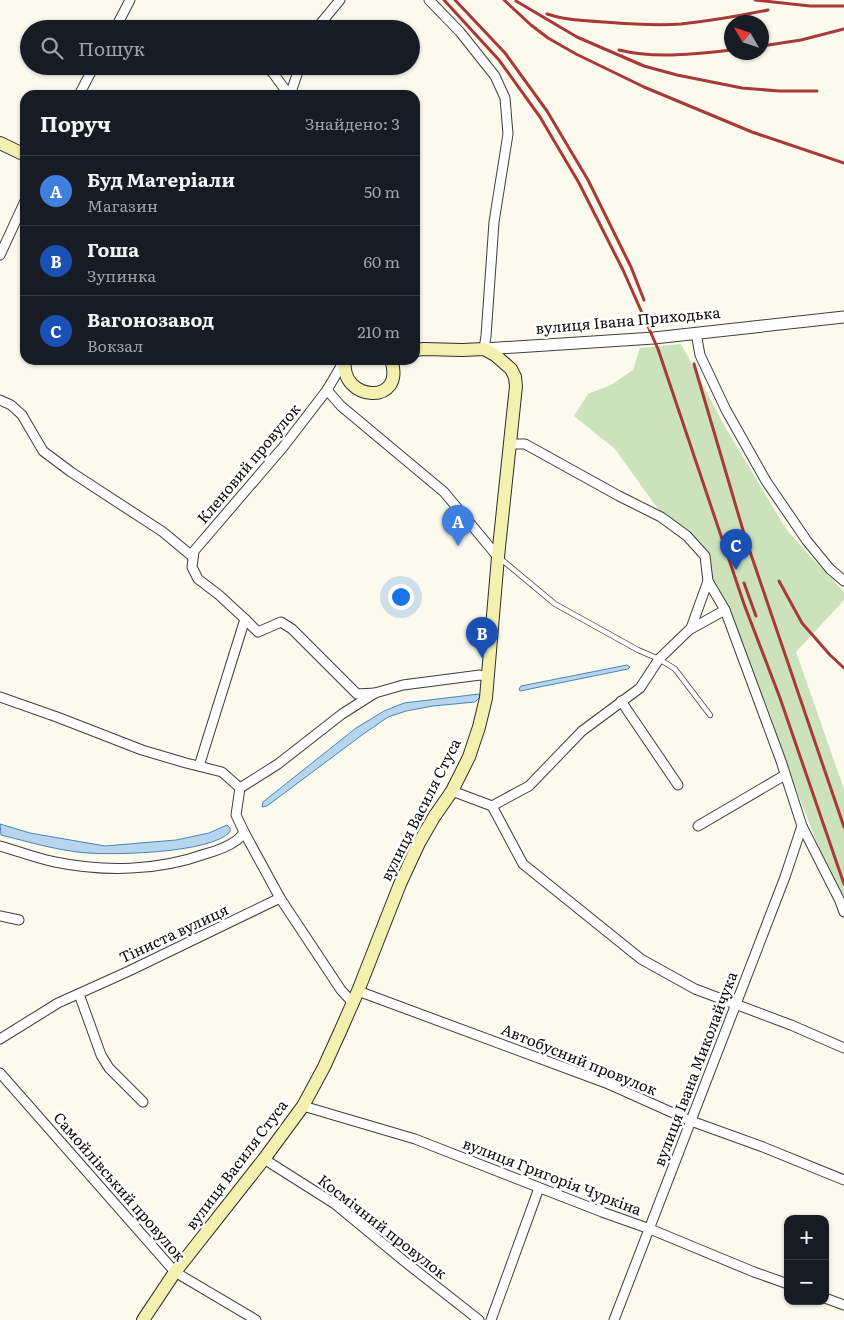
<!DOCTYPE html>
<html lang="uk">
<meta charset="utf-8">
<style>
:root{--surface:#171b24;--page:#20242c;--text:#f1f3f6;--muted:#9ea1a6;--line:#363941;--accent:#1a73e8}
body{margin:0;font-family:Literata,serif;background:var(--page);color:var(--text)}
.controls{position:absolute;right:15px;bottom:15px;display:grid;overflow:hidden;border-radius:10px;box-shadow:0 1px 4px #0004}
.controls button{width:45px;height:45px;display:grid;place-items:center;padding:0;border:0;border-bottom:1px solid var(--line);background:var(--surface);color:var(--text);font:25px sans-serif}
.compass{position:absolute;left:724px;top:15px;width:45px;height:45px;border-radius:50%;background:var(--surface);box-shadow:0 1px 4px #0004;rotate:309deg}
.you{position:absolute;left:400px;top:596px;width:18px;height:18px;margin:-12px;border:4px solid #fff;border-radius:50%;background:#1a73e8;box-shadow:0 0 0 8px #1a73e833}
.badge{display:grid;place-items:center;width:32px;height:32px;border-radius:50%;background:var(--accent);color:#fff;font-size:16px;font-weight:700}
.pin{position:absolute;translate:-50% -41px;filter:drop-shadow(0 1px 2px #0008)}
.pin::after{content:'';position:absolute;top:26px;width:18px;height:15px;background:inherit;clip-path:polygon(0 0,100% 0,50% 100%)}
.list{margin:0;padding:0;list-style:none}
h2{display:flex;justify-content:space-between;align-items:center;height:65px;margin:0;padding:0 20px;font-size:21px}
h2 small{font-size:16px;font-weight:400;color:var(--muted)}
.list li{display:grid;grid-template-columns:32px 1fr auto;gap:15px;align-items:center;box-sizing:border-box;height:70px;padding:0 20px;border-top:1px solid var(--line)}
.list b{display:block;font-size:19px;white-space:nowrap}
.list p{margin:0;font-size:16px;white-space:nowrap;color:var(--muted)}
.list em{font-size:16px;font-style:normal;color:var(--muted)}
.icon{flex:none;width:28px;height:28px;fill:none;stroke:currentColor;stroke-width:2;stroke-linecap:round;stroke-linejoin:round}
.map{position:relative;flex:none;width:844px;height:1320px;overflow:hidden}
.search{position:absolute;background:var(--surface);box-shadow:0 1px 4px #0004;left:20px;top:20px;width:400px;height:55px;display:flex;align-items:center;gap:12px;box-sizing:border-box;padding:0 18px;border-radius:28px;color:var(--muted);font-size:19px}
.panel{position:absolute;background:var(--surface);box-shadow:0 1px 4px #0004;left:20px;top:90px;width:400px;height:275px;border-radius:15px}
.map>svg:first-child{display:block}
.green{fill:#cce2bb}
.water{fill:#b7d6ed;stroke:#4885ba}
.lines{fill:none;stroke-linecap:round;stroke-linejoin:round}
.service-casing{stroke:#3e3e3e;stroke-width:6}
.minor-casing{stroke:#3e3e3e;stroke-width:11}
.tertiary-casing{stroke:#3e3e3e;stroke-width:13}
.secondary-casing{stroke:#2d2d2d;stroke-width:14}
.service{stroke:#fff;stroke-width:4.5}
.minor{stroke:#fff;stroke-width:9}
.tertiary{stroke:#fff;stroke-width:11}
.secondary{stroke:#f4f1b0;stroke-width:12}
.rail{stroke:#a83937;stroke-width:3}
.labels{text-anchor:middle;stroke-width:5;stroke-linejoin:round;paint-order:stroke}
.street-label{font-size:15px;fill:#0b0b0b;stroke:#fff}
</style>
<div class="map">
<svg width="844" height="1320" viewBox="0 0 844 1320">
<rect width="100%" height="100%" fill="#fcfaec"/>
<polygon class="green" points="681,344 724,425 786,529 810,556 844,592 844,600 796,652 844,789 844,913 718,587 711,578 708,553 658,509 615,449 574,416 588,394 611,385 633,370 640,348"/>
<g class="water">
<polygon points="627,665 630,667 628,669 520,691 519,689 521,686"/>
<polygon points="479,694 480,697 475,702 433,706 406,711 388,717 362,735 267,806 262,807 263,802 356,728 384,711 404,703"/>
<path d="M0,824L30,833L105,846L176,840L209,833L227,825L230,828V832C210,853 118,855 88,853C59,851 29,842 1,835Z"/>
</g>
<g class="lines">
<g class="service-casing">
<polyline id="service" points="501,559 555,604 638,650 659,659 675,669 710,715"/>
</g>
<g class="minor-casing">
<g id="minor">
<polyline points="429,0 460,32 495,76 505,98 508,134 494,222 486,336 484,349"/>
<polyline points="115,29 130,0"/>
<polyline points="316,29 340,0"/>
<polyline points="264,66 273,73 289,95"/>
<polyline points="79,95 94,66"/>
<polyline points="290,95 300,66"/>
<polyline points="0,255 25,201"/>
<polyline points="696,333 700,355 726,410 766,481 807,541 830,569 844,581"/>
<polyline points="327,390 344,361"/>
<polyline points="0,400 11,405 22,415 43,451 71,472 163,532 193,557"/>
<polyline points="725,610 781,761 802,826 840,901 844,912"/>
<polyline points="245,619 258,632 281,622 292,629 357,694 375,693"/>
<polyline points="691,628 708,581"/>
<polyline points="0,697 57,717 142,750 186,763 222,772 240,788"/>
<polyline points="621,701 678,785"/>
<polyline points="199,766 245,619 219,595 198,579 192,567 194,551 284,446 327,390 341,406 444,492 498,557"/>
<polyline points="240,788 278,764 342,714 375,693 403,685 480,675 488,677"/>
<polyline points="240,788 236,815 244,832 280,898 341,990 353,1003"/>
<polyline points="452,791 492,806 529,786 582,731 640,688 659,659 689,630 725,610 708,581 705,556 687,536 661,517 619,496 525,444 509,444"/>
<polyline points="492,806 523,864 641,959 695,989 791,1025 844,1048"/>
<polyline points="698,826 785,775"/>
<path d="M0,846C18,851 36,858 55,862C104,872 158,871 205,854C216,851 228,847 237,840C240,838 242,835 244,832"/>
<polyline points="0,916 19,920"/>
<polyline points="358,991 606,1083 691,1121 763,1147 844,1180"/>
<polyline points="79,994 101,1055 109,1068 143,1102"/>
<polyline points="0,1039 58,1003 129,971 280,898"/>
<polyline points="0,1073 175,1272 256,1320"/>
<polyline points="303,1106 415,1139 602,1212 650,1229 754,1272 788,1284"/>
<polyline points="264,1159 335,1204 404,1261 479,1320"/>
<polyline points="825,1298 844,1305"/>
<polyline points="491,1320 539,1188"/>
<polyline points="614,1320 785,877 802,826"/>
</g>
</g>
<g class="tertiary-casing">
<polyline id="tertiary" points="484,349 654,338 844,317"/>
</g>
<g class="secondary-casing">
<g id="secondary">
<polyline points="0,143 25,155"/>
<path d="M345,360C339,402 407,406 391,360"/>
<polyline points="143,1320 175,1272 264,1159 303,1106 324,1067 339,1034 358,991 400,884 419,843 434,817 452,791 469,757 479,727 486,698 498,557 516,386 515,377 511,369 495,355 484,349 462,350 424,349 415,350"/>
</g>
</g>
<use href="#service" class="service"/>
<use href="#minor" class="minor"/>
<use href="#tertiary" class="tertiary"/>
<use href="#secondary" class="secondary"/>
<g class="rail">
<polyline points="444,0 499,60 540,117 579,183 623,270 658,349 744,604 780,698 844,884"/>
<polyline points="455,0 505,53 547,111 588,180 631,267 644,300"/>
<polyline points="504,0 531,25 548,38 576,54 644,87 752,132 844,163"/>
<polyline points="755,0 810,6 844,6"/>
<polyline points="516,1 577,37 644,66 677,75 742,88 779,91 817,91"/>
<path d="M547,14C565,20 585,21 604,22C629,24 655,26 681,24C710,21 739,16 768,10"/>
<polyline points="762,46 801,40 844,29"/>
<path d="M619,50C655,59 694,54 732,50"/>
<polyline points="694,364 745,537 844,827"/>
<polyline points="779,581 802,623 830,655 844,668"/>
<polyline points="744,583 756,616"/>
</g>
</g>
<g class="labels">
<g class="street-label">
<text transform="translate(628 321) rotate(-5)" y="5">вулиця Івана Приходька</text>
<text transform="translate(249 464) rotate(-50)" y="5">Кленовий провулок</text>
<text transform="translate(421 810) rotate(-63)" y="5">вулиця Василя Стуса</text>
<text transform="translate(174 934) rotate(-25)" y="5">Тіниста вулиця</text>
<text transform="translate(579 1060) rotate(22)" y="5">Автобусний провулок</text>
<text transform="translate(696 1069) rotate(-69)" y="5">вулиця Івана Миколайчука</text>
<text transform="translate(237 1165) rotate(-53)" y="5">вулиця Василя Стуса</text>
<text transform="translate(552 1177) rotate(21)" y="5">вулиця Григорія Чуркіна</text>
<text transform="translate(119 1187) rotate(49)" y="5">Самойлівський провулок</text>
<text transform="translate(382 1227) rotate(38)" y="5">Космічний провулок</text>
</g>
</g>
</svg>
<div class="controls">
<button>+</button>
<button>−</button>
</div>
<svg class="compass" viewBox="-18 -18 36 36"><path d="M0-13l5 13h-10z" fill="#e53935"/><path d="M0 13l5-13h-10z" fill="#9ea1a6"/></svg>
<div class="you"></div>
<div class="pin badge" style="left:458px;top:546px;background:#3f7fe0">A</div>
<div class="pin badge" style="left:482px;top:658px;background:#1a4fb4">B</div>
<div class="pin badge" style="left:736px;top:570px;background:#1a4fb4">C</div>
<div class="search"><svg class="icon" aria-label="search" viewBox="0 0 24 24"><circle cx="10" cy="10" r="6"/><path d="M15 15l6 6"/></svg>Пошук</div>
<section class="panel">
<h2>Поруч<small>Знайдено: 3</small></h2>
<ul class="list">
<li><span class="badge" style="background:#3f7fe0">A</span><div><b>Буд Матерiали</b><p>Магазин</p></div><em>50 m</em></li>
<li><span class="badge" style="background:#1a4fb4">B</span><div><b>Гоша</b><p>Зупинка</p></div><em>60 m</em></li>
<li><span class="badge" style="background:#1a4fb4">C</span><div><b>Вагонозавод</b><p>Вокзал</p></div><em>210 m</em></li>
</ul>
</section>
</div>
